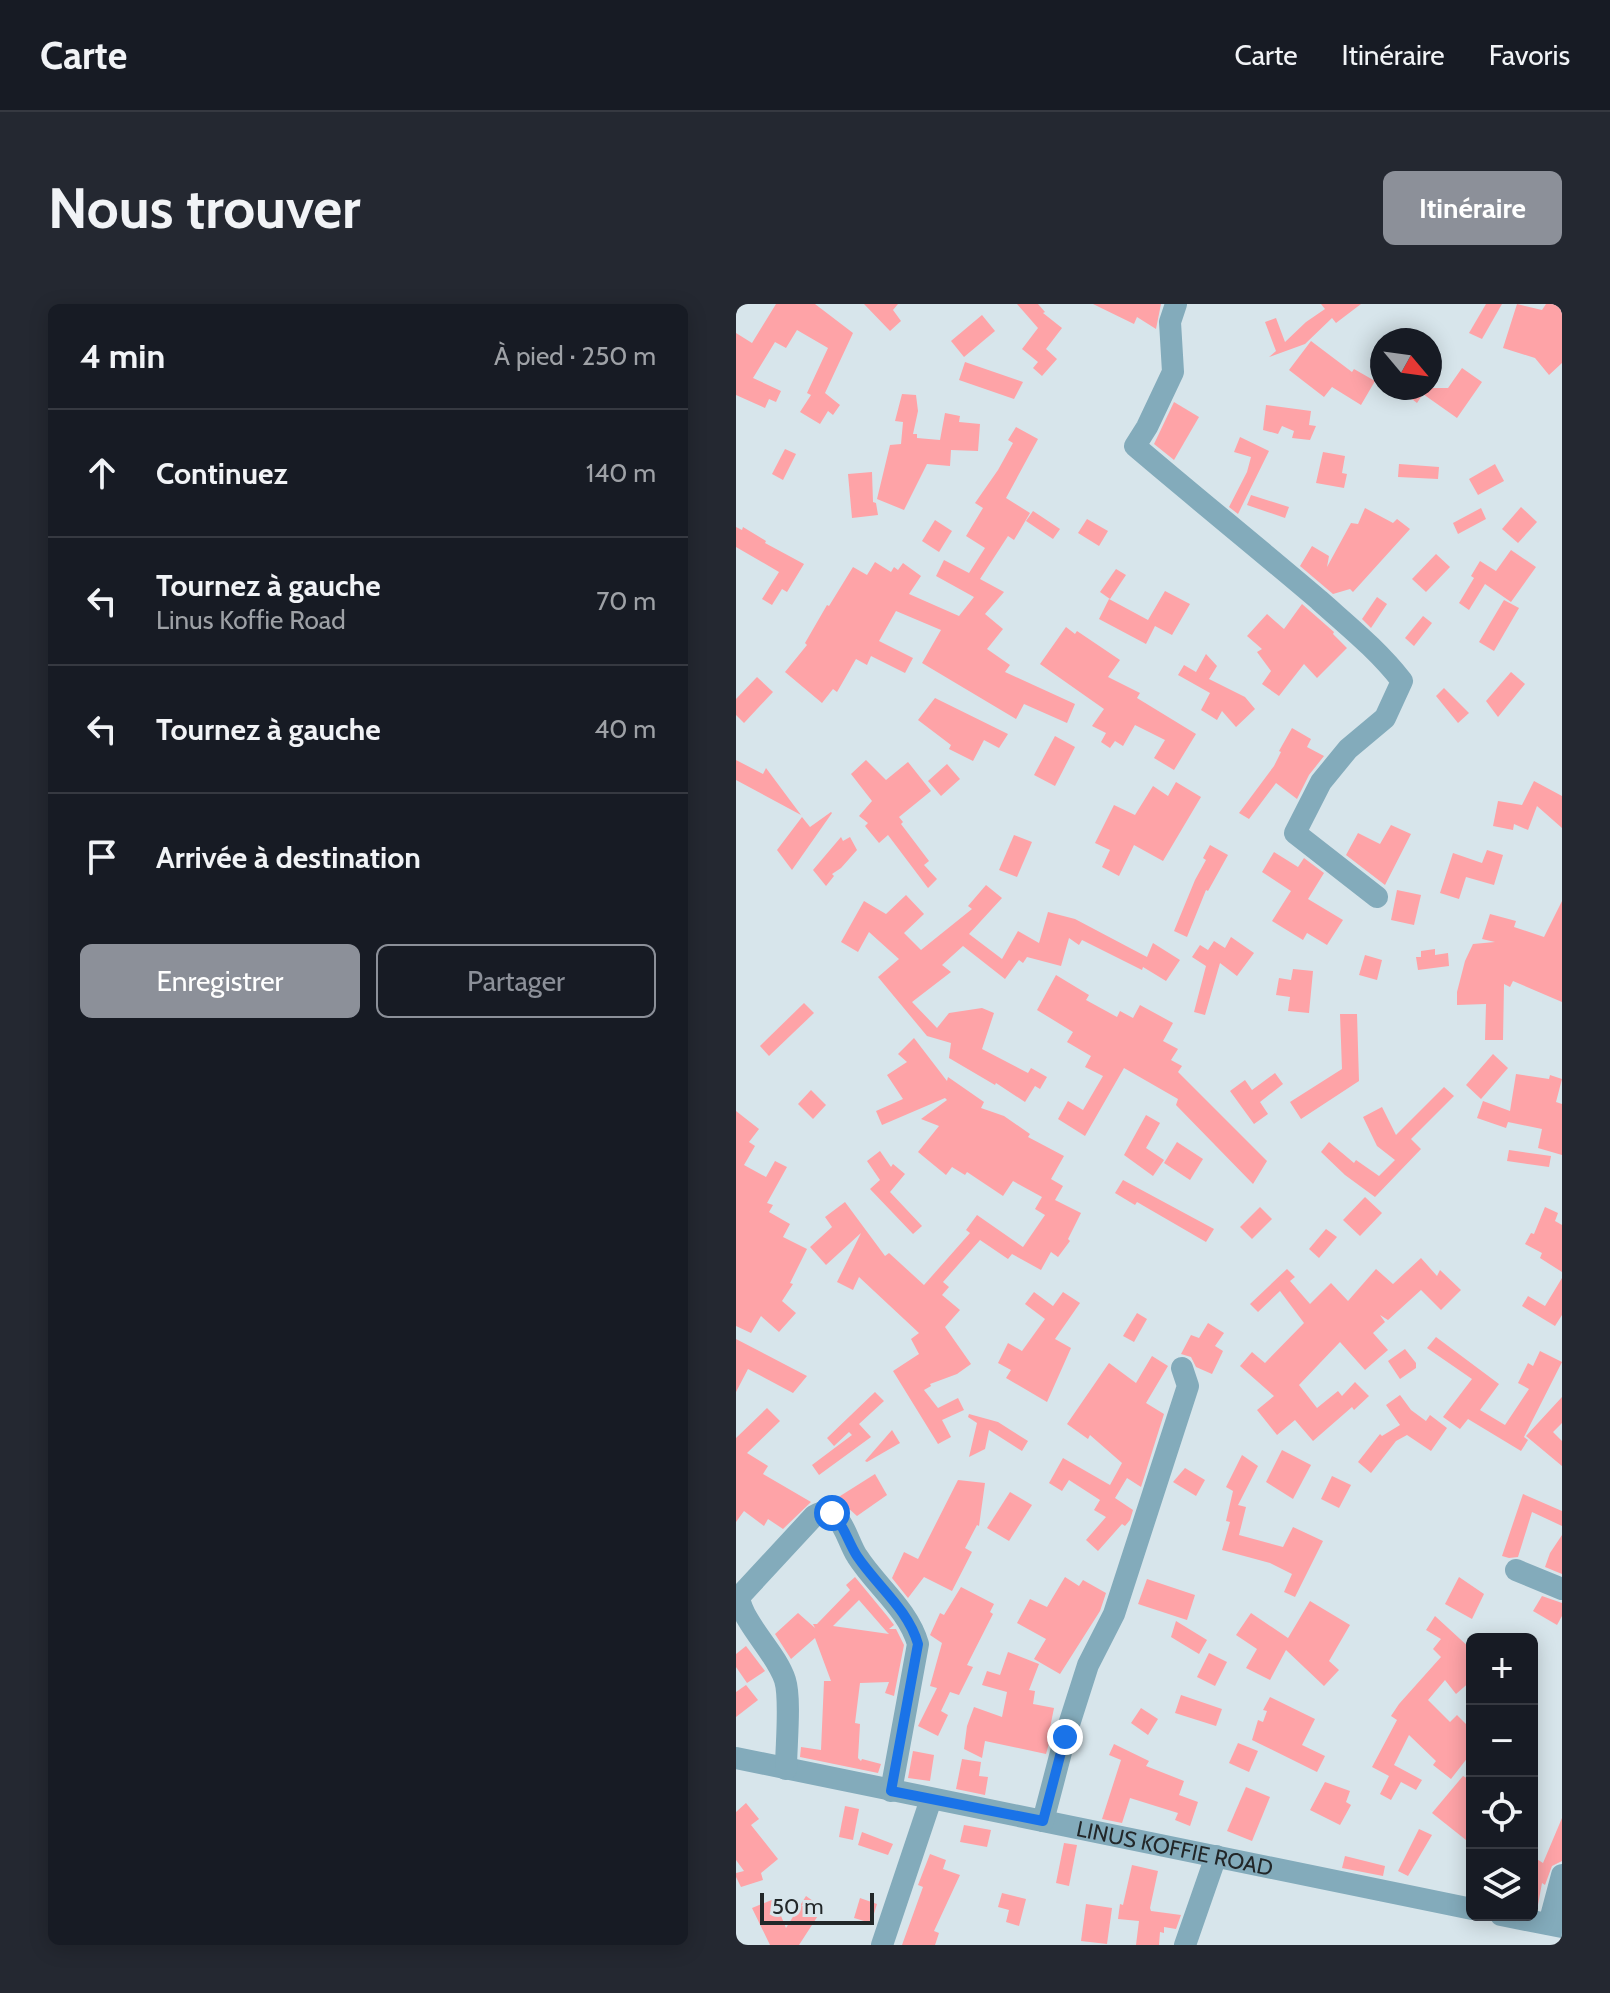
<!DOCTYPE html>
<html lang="fr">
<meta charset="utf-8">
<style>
:root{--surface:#171b24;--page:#242831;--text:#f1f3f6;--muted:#9ea1a6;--line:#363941;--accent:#8c9099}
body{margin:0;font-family:Cabin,sans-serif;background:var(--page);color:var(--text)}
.controls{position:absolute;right:24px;bottom:24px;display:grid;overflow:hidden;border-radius:12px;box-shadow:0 4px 20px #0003}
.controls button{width:72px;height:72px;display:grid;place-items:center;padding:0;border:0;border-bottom:2px solid var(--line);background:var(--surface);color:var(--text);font:40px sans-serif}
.compass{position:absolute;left:634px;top:24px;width:72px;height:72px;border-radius:50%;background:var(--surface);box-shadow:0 4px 20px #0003;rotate:119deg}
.scale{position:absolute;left:24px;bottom:20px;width:114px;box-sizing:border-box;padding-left:8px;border:4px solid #222729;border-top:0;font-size:22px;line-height:28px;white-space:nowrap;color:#222729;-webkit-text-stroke:6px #d7e5eb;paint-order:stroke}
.stop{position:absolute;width:24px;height:24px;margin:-18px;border:6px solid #1a73e8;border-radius:50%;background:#fff}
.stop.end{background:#1a73e8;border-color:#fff;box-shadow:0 2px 8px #0008}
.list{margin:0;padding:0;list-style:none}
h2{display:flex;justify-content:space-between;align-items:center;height:104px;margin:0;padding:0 32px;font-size:34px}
h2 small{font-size:26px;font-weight:400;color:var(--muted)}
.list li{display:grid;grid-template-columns:52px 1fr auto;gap:24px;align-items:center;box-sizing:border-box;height:128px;padding:0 32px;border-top:2px solid var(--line)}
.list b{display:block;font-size:30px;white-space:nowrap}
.list p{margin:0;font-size:26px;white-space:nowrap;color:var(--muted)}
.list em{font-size:26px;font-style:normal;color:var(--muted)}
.actions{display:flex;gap:16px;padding:24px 32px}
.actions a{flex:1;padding:18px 0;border:2px solid var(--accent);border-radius:12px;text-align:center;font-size:28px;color:var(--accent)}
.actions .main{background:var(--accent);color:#fff}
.icon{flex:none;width:44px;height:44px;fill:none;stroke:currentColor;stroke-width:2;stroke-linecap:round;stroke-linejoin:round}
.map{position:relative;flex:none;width:826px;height:1641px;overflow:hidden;border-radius:12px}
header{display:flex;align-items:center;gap:48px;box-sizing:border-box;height:112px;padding:0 40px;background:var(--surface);border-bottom:2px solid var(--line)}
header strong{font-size:38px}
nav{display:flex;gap:44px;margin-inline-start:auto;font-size:28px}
.intro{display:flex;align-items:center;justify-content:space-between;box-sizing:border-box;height:192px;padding:0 48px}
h1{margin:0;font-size:56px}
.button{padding:20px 36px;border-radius:12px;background:var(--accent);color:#fff;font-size:28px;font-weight:700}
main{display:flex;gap:48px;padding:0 48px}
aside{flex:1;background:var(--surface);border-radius:12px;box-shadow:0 4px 20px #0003}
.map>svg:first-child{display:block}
.building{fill:#fea3a7;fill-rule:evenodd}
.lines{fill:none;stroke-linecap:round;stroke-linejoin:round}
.minor{stroke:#83abbb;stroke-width:22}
.route{stroke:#1a73e8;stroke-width:10}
.labels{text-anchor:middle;stroke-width:7;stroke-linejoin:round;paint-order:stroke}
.street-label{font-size:22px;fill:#222729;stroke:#d7e5eb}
</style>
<header>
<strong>Carte</strong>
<nav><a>Carte</a><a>Itinéraire</a><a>Favoris</a></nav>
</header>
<div class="intro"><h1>Nous trouver</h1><a class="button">Itinéraire</a></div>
<main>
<aside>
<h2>4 min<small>À pied · 250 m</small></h2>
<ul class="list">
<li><svg class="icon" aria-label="ahead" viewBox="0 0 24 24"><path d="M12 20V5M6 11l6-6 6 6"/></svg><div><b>Continuez</b></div><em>140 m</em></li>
<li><svg class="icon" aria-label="left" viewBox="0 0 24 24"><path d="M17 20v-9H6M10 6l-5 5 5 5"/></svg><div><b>Tournez à gauche</b><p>Linus Koffie Road</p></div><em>70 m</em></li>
<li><svg class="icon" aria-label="left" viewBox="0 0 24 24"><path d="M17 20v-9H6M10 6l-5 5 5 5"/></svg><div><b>Tournez à gauche</b></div><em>40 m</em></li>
<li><svg class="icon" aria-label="arrive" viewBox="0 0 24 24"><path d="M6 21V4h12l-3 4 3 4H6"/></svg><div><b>Arrivée à destination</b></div></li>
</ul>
<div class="actions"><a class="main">Enregistrer</a><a>Partager</a></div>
</aside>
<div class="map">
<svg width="826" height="1641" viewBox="0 0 826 1641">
<rect width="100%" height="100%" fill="#d7e5eb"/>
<g class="building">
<polygon points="40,0 79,0 117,29 89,89 104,101 97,111 92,107 84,120 64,108 75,91 71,89 92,44 61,26 50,44 39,38 17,74 45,87 40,98 33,95 29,104 0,91 0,29 16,39"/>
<polygon points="128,0 162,0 157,6 165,17 154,27"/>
<polygon points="281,0 302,0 309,8 307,9 326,24 310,45 321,55 306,72 297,64 302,58 286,45 302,24"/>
<polygon points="357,0 425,0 420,25 401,13 398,20"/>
<polygon points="585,0 625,0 600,19 596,14 569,40 533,53 540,47 529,18 540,14 549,38 570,18 589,5"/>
<polygon points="750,0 766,0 746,35 733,29"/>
<polygon points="781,0 806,6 810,0 820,0 826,4 826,59 813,71 799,54 767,44"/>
<polygon points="246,11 259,27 228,53 215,37"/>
<polygon points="575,37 616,68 618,65 639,77 625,101 596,83 588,93 553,66"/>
<polygon points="229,58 287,78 278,95 223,76"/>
<polygon points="726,64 746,78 721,114 687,90 681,99 662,84 712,84"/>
<polygon points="166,90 180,91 182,107 177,130 181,130 181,134 204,136 209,109 224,112 223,118 244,120 242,147 215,146 214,162 191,160 168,206 141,195 154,141 165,140 167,118 159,117"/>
<polygon points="438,98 463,113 438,156 418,140"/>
<polygon points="530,101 575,107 573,121 580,122 574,136 556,134 558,127 546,122 542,130 527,126"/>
<polygon points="280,123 302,135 270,194 294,209 278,236 272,232 244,275 268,288 249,310 267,325 251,345 274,361 269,368 339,400 331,419 288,400 280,415 186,359 205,326 160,307 143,337 177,354 169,369 135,352 131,361 120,355 101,388 97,385 86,399 49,368 71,341 69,339 91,301 93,302 117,263 131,271 139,258 155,268 158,263 162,266 167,259 185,272 173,290 223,312 238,293 200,272 208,256 233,269 249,244 230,232 247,204 239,199 262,166 277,139 272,136"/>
<polygon points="504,133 533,147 502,210 493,203 511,168 515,153 498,148"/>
<polygon points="49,145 60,150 47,176 36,170"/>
<polygon points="587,148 609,152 606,169 611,170 608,184 580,179"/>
<polygon points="663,160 703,163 702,175 662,173"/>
<polygon points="759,160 768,177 742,191 733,175"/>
<polygon points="136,168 137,198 140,199 142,211 116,214 112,170"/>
<polygon points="515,191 553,203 549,214 511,201"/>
<polygon points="785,203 801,218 782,239 766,225"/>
<polygon points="629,204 657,219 661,215 674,225 617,288 614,285 597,290 564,262 576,242 593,252 591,263 615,219 622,220"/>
<polygon points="745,204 750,215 722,230 717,219"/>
<polygon points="297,207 324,225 317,235 290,217"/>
<polygon points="351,215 372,227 363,242 342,229"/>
<polygon points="199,216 216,227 203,248 186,237"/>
<polygon points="0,223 6,226 7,223 30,237 29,239 68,260 51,288 46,285 36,301 26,295 43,268 0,243"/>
<polygon points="775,246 800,263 775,298 749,280 733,306 723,299 738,274 735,272 744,257 760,267"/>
<polygon points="700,250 714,263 690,288 676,275"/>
<polygon points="380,265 390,271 374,295 364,288"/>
<polygon points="429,287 454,300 436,331 419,322 410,340 363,315 373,295 412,316"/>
<polygon points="641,293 651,300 635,324 626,315"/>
<polygon points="768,296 783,304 758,347 743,338"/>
<polygon points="566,300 598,328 597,330 611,344 581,374 568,360 543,392 526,380 535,367 521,348 526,345 511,332 531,310 548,325"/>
<polygon points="687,312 696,319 678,342 669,334"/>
<polygon points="330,323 339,330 341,327 384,356 372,373 404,389 401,394 460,430 438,466 418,454 429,436 399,421 387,442 379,437 374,444 365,438 370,429 356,422 368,405 304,360"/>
<polygon points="470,350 481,362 473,375 509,393 519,405 500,423 486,407 481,416 465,406 474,389 442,371 448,361 460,368"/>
<polygon points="775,368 789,380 762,413 750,397"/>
<polygon points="21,373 37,388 8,419 0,411 0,395"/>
<polygon points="708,384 733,409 722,419 700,392"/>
<polygon points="199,394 272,430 263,444 248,436 237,457 213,445 215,441 182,416"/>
<polygon points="556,424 575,435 571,443 588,452 573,471 561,495 540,479 513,515 503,509 538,462 545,448 543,447"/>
<polygon points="319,432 339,443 319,482 298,471"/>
<polygon points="0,456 27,470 30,464 65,511 0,476"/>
<polygon points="130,456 150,476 172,458 195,487 163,513 167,518 165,520 193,557 188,561 201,575 192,584 152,531 143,539 129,522 132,519 123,512 136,497 115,470"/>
<polygon points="211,460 224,475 205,492 192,477"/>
<polygon points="798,477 826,492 826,524 801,502 792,526 778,520 777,526 757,522 762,497 786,501"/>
<polygon points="440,478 465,493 427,557 398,541 383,572 366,563 374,546 359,539 378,501 399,511 417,482 432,492"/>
<polygon points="95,508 96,509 56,566 41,546 66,513 74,523"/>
<polygon points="655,521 675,530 649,581 610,551 622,529 644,540"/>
<polygon points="278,531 296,538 281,573 263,566"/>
<polygon points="105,533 107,537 114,533 121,546 105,564 96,570 98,572 90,582 77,566"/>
<polygon points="474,541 492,551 472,587 470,586 451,633 438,627 459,576 470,556 467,554"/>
<polygon points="751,546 767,551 758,581 730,573 723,595 704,589 717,549 746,559"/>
<polygon points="538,548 562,563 568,554 588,569 572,595 607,616 591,641 571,629 567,636 536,617 555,587 526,568"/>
<polygon points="250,581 266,594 233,630 266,655 282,627 303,639 312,608 339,615 411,653 417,639 444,656 430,677 407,663 406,666 346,636 343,641 333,634 325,662 291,653 287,659 283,656 269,675 227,642 206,661 215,668 176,698 201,724 213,709 246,704 258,709 246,745 292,769 295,764 311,773 304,785 299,782 289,798 260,779 259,781 213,754 215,739 191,732 142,673 163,655 133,628 122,648 105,638 128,597 150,610 170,591 188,610 168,629 185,646 236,605 232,602"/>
<polygon points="661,586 685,591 678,621 655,616"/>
<polygon points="826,597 826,698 777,677 774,683 768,680 767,736 749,736 750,700 721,701 721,688 729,657 737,640 759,638 746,635 754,610 780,617 778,623 808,633"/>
<polygon points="495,633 518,649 501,672 484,659 469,711 458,708 470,662 456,653 464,641 472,646 478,637 489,644"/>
<polygon points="699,645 699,651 712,649 713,662 682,666 680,653 685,653 685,647"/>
<polygon points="629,651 646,656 641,676 623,671"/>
<polygon points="557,665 577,667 573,709 552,707 554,693 540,691 543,674 555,676"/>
<polygon points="320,671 353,691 350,696 381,713 384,707 397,714 404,701 437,719 427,737 442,745 435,756 446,762 442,768 531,857 517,880 440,801 442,795 388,764 349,832 322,815 332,797 347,806 367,772 349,763 355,752 331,738 337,728 301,706"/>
<polygon points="68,699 78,709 33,752 24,742"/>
<polygon points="604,710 621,710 623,777 565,815 554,798 606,765"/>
<polygon points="178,734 211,777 212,773 248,798 245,804 268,812 294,830 292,833 328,852 315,875 327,882 319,896 345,909 332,935 334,937 322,953 315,948 305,966 276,950 272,955 244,936 207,978 213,983 206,991 224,1006 209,1023 235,1060 221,1070 194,1080 195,1082 188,1086 202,1104 222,1094 228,1106 206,1116 215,1133 202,1140 157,1067 183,1050 175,1035 183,1029 123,973 117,986 101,978 125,929 90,961 74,943 96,923 89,913 109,898 149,952 153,949 188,981 234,929 230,926 241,911 287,943 309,911 299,905 306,893 277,877 267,892 231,868 229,871 216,863 210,871 182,848 203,822 185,815 211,796 209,794 146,821 140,807 167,795 151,771 171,758 162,750"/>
<polygon points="757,750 772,764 745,795 730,781"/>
<polygon points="539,769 547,780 524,798 532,810 518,820 494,787 509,776 516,786"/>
<polygon points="780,770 813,775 814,771 826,775 820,798 826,800 826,851 802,844 806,825 772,818 770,824 741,814 747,797 774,807"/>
<polygon points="708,783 718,792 675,835 685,845 639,893 609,871 585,848 593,838 618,859 620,856 643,872 659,856 641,842 627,813 646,803 660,831"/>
<polygon points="75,786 90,801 77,815 62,800"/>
<polygon points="0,807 23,825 13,838 19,842 8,861 30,873 39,857 51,863 31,899 37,901 33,908 54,920 47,933 71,945 54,979 57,980 46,997 60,1009 43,1028 25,1012 15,1029 0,1022"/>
<polygon points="410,811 424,819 410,844 428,856 417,872 388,851"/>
<polygon points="441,838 467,855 454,876 428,859"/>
<polygon points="773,846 815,852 813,863 771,857"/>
<polygon points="144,847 155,863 157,860 169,870 154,888 186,922 177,930 134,885 144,876 131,857"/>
<polygon points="387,876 478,925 470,938 401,898 399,901 379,889"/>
<polygon points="629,893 646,909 624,932 607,916"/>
<polygon points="524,903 536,915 516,935 504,923"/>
<polygon points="809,903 822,909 819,917 826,921 826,968 804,954 806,949 789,940 795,929 798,930"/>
<polygon points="590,925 601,933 583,954 573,945"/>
<polygon points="685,954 701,972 704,966 725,986 705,1006 685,986 652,1016 644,1011 649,1018 637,1029 652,1046 629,1066 604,1038 563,1081 581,1104 602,1087 606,1092 619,1078 633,1092 618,1106 616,1103 577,1137 559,1116 541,1131 521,1106 538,1092 504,1062 516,1048 529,1059 568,1019 544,987 522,1008 514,1000 551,965 559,973 554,977 574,1000 595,979 612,997 640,965 657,980"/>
<polygon points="826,974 826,1011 819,1022 786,1002 792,992 809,1002"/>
<polygon points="298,988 317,1002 327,988 344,999 319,1035 335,1044 311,1098 270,1074 275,1066 262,1059 272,1039 286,1047 309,1015 289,1000"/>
<polygon points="401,1009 411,1015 398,1038 387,1032"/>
<polygon points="472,1019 488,1029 479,1042 487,1047 476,1070 460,1063 455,1053 445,1050 455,1031 463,1034"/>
<polygon points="700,1033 763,1080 744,1106 769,1121 793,1085 782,1079 792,1059 797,1062 804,1047 826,1058 788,1133 792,1136 785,1147 732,1115 724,1125 707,1113 736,1075 691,1044"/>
<polygon points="0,1035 71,1072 57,1089 12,1065 0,1088"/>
<polygon points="669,1045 680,1059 680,1064 664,1075 652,1057"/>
<polygon points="416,1052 432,1062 410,1099 428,1110 405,1183 391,1174 379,1194 397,1206 394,1216 389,1222 386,1220 362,1247 350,1236 370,1213 358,1206 364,1196 333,1176 326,1187 313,1179 327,1154 374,1181 386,1159 354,1131 352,1135 331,1120 373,1059 400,1079"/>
<polygon points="139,1088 148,1097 123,1120 135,1133 83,1171 76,1161 116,1131 113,1128 98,1142 91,1134"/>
<polygon points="664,1091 675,1106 690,1117 694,1111 711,1124 695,1147 671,1131 660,1137 635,1169 622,1158 644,1130 646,1132 664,1121 650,1101"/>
<polygon points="826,1093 826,1119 817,1128 826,1137 826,1162 790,1132"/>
<polygon points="31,1104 44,1117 11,1149 32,1162 27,1170 75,1198 47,1225 32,1215 28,1222 8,1207 0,1218 0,1134"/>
<polygon points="233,1110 262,1118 292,1137 286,1147 253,1126 249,1145 233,1153 241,1119 232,1113"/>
<polygon points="156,1126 164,1139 131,1158 129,1157"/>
<polygon points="546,1146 575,1161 557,1195 530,1178"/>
<polygon points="506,1151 522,1162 502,1201 510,1203 503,1231 547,1243 557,1223 587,1237 559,1293 548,1288 556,1270 534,1259 486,1246 494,1218 490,1217 497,1187 490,1183"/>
<polygon points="449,1164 469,1176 460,1192 437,1178"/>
<polygon points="139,1170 151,1191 121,1212 101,1194"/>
<polygon points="596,1172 615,1181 603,1204 585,1195"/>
<polygon points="222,1176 249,1179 243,1222 241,1221 229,1244 236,1248 216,1287 188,1273 172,1294 156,1274 168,1248 182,1255"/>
<polygon points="274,1188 296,1201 273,1237 251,1224"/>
<polygon points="787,1190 826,1207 826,1222 796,1208 782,1253 773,1254 766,1252"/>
<polygon points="826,1231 826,1270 809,1263 814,1249"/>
<path d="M119,1273L152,1313L158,1321L153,1325H160L168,1341L158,1392L149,1389L153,1378L124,1379L119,1419L124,1420L122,1454L125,1457L126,1455L145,1460L142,1469L64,1453L65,1443L85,1446L88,1377H95L79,1334L55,1355L39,1330L62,1309L79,1324L77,1320H81L114,1286L110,1281ZM123,1296L150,1327L153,1330L97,1322Z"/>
<polygon points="329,1273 343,1282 347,1276 370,1289 364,1307 324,1370 298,1355 310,1335 281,1319 294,1295 311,1303"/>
<polygon points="723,1273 748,1290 736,1315 709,1300"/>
<polygon points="411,1275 459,1291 451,1316 402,1300"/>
<polygon points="225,1283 258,1300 254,1308 257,1310 231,1361 237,1363 223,1391 214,1388 205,1407 212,1411 202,1432 182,1422 201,1384 194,1382 206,1339 194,1331 204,1309 208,1311"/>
<polygon points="806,1292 826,1299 826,1312 821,1321 797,1307"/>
<polygon points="574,1297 614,1321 593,1357 603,1366 588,1382 550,1346 534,1376 510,1364 521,1345 500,1331 515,1309 552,1334"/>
<polygon points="699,1312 736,1346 736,1376 720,1390 709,1376 692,1396 714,1418 721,1411 736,1426 736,1448 715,1475 697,1461 700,1457 673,1431 658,1461 686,1476 680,1486 665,1478 655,1496 644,1490 653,1472 636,1463 661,1416 655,1412 663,1400 705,1353 697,1345 705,1335 690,1326"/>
<polygon points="440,1317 471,1336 463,1350 435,1333"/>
<polygon points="10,1342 29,1367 11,1379 0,1363 0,1350"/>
<polygon points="272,1348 303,1360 293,1386 299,1387 297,1400 318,1404 314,1424 317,1425 310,1450 249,1437 246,1454 228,1445 231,1422 238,1403 266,1413 271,1388 246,1381 251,1367 264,1371"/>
<polygon points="473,1349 491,1358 479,1382 461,1373"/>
<polygon points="10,1381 22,1396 0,1413 0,1388"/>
<polygon points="445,1391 486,1405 480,1422 439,1409"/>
<polygon points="534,1393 579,1415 566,1441 589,1452 581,1468 516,1436 522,1416 527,1418 531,1407 527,1406"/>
<polygon points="405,1404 422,1415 412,1431 395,1419"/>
<polygon points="502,1439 522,1447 513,1468 493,1459"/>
<polygon points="378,1440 413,1457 410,1462 448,1477 443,1491 462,1498 454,1522 439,1516 442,1509 394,1494 386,1519 366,1515 385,1456 373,1451"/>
<polygon points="177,1447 198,1451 194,1477 172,1474"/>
<polygon points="226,1455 245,1458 243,1472 252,1473 249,1491 220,1485"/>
<polygon points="727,1472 736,1477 736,1529 730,1536 696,1509"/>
<polygon points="589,1478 614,1487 610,1498 615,1501 604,1521 574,1506"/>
<polygon points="510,1483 534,1493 516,1537 491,1527"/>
<polygon points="10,1499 23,1515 15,1521 42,1555 25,1569 27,1576 5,1583 0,1573 0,1569 8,1567 0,1556 0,1508"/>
<polygon points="109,1502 123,1505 117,1536 103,1533"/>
<polygon points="826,1514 826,1557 816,1562 809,1581 806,1579 802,1601 796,1600 796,1552 807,1559"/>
<polygon points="228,1521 255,1526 251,1543 224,1538"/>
<polygon points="683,1525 696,1531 672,1572 662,1567"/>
<polygon points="126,1528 157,1540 152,1551 122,1541"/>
<polygon points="328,1539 341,1541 333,1582 320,1579"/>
<polygon points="194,1550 210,1556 207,1565 224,1571 198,1627 203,1629 199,1641 166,1641 187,1583 182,1581"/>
<polygon points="609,1552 649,1562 647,1572 606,1564"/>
<polygon points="396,1561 422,1567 414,1604 415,1607 445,1611 440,1625 428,1623 428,1629 424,1628 423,1641 400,1641 403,1617 382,1615 384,1600 387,1601"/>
<polygon points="266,1589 290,1595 283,1622 270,1618 273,1606 262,1603"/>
<polygon points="70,1592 87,1604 63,1641 34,1641 16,1604 38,1595 50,1624"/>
<polygon points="124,1594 141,1600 135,1619 118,1614"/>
<polygon points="350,1600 376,1604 371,1640 345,1637"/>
</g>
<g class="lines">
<g class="minor">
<path d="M440,0L434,18L437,68L411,123L399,142C460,194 522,244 583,296C612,322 642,346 666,377L649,414L612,445L585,478L559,529L641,593"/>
<polyline points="780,1266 826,1285"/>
<path id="s1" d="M0,1454L736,1605"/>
<path d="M50,1465C50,1442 55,1395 49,1376C40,1348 7,1320 3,1293L78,1212C83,1209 89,1206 95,1209C108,1216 113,1240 121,1252C140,1282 172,1305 182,1340L155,1487"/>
<polyline points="307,1517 329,1433 352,1361 378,1310 452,1082 446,1064"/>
<polyline points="765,1611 826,1623"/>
<polyline points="813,1620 826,1571"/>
<polyline points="146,1641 195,1495"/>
<polyline points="449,1641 480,1552"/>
</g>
</g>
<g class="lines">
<path class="route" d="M96,1209C108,1221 112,1238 121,1252C141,1282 172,1305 182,1340L155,1487L307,1517L329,1433"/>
</g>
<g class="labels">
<g class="street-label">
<text dy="8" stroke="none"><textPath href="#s1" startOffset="448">LINUS KOFFIE ROAD</textPath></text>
</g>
</g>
</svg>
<div class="controls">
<button>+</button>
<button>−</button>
<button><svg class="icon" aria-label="locate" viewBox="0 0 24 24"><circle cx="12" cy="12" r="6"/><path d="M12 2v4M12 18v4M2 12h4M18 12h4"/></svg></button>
<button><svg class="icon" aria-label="layers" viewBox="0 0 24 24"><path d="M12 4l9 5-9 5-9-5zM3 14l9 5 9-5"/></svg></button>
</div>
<svg class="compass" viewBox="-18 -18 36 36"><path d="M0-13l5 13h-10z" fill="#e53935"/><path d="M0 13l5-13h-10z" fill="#9ea1a6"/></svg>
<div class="scale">50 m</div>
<div class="stop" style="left:96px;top:1209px"></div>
<div class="stop end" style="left:329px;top:1433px"></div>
</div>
</main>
